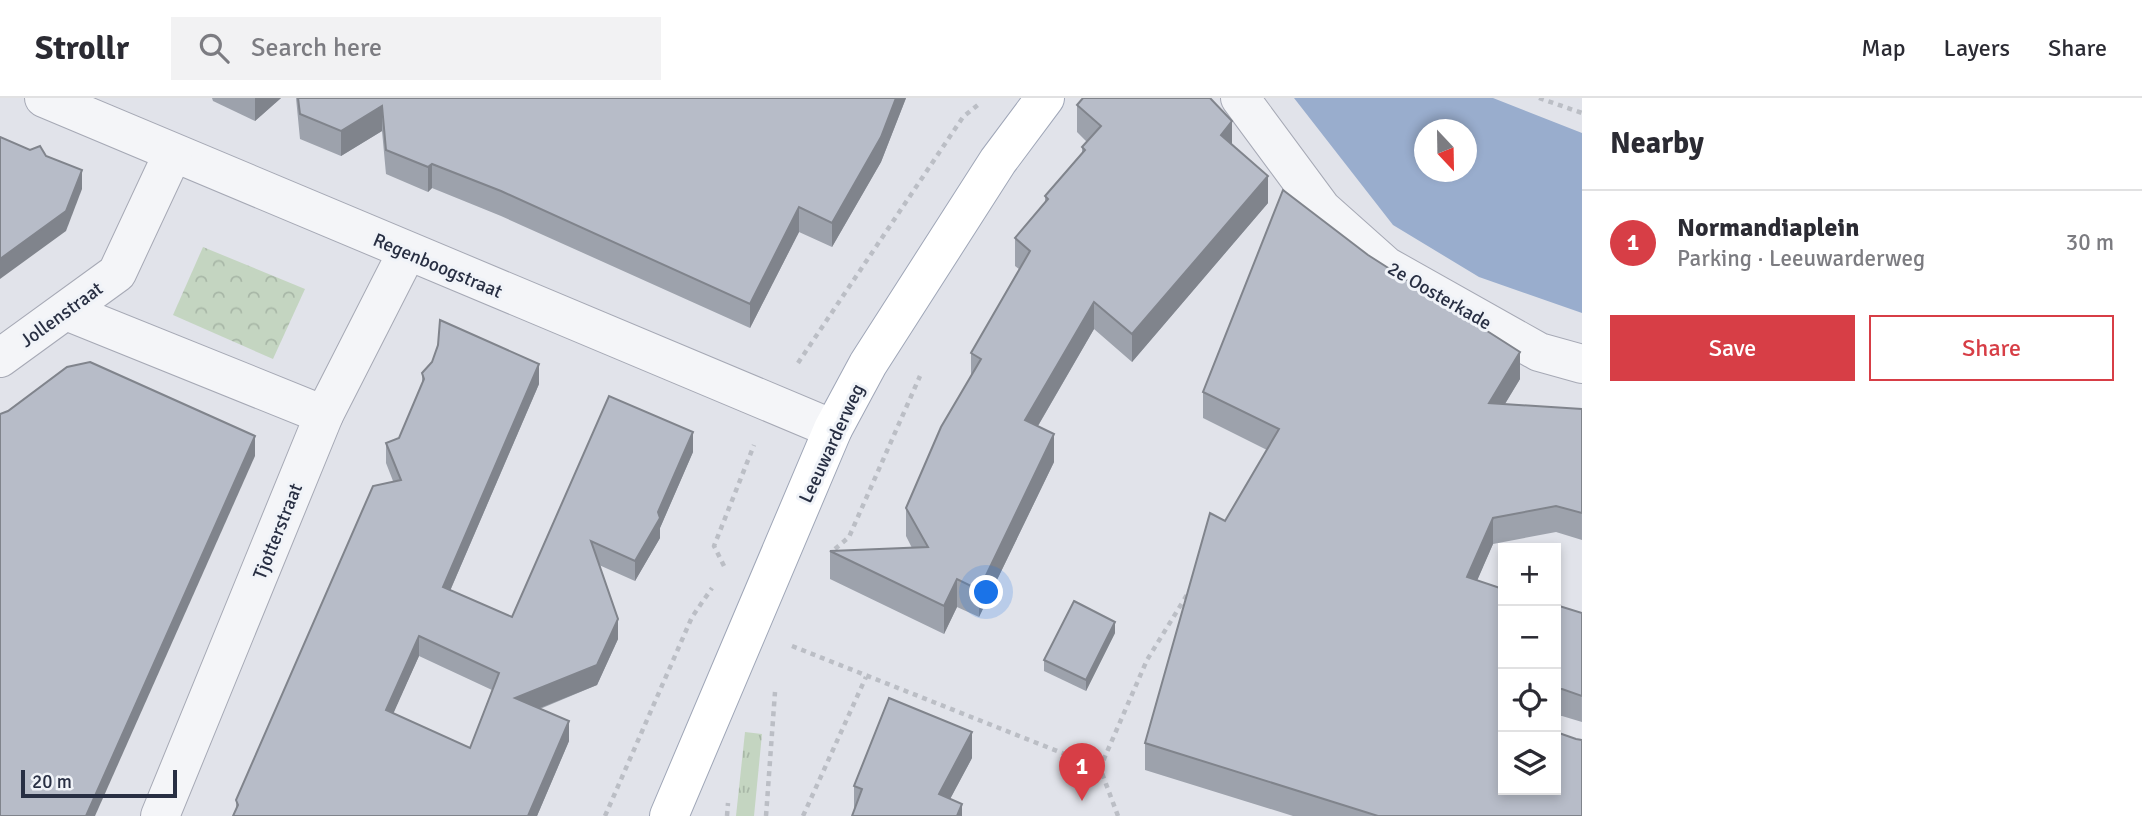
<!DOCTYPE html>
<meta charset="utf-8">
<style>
:root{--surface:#fff;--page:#f2f2f3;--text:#2b2b33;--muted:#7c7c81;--line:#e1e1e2;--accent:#d73e46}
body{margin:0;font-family:Signika,sans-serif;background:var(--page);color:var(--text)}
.controls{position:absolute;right:21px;bottom:21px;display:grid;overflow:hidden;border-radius:0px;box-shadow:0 4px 10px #0003}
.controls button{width:63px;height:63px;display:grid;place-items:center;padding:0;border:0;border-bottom:2px solid var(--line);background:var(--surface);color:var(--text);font:35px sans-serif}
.compass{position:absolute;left:1414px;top:21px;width:63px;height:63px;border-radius:50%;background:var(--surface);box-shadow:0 4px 10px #0003;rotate:158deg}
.scale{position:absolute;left:21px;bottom:18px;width:156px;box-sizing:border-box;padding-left:7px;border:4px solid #282f43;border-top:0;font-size:19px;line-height:24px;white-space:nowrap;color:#282f43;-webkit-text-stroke:5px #f0f3f8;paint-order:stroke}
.you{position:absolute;left:987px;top:495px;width:24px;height:24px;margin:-18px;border:5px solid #fff;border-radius:50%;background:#1a73e8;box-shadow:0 0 0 10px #1a73e833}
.badge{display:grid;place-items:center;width:46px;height:46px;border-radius:50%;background:var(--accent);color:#fff;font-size:23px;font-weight:700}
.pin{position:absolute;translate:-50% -58px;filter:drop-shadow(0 2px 4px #0008)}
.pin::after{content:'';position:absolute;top:37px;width:24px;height:21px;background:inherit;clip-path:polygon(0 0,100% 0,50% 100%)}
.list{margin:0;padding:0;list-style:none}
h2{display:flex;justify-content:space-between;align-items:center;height:91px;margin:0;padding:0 28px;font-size:30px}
h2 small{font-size:23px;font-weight:400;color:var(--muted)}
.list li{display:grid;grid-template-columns:46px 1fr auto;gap:21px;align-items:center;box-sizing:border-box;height:105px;padding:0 28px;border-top:2px solid var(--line)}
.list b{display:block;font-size:26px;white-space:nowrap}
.list p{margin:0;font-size:23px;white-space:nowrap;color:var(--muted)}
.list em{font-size:23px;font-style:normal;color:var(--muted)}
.actions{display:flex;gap:14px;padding:21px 28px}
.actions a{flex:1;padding:16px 0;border:2px solid var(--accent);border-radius:0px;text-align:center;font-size:24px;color:var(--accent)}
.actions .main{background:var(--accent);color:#fff}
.icon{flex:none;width:38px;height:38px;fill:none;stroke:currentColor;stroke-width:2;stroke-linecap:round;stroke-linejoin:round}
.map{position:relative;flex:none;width:1582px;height:718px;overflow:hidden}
header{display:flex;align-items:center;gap:42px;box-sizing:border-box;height:98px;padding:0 35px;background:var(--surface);border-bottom:2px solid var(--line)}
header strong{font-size:33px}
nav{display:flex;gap:38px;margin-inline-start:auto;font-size:24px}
.search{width:490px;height:63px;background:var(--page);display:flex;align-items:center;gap:18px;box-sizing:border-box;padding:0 24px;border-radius:0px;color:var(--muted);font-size:26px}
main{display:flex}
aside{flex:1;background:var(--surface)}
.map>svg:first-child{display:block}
.grass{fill:url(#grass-tufts)}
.park{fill:url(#park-crowns)}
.water{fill:#99adcd;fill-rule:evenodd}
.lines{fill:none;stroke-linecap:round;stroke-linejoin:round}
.minor-casing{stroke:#a6a9b5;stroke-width:40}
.major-casing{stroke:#9fa6b7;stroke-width:40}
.path{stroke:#bbbec5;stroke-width:4.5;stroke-dasharray:5 5;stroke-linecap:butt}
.minor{stroke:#f4f5f8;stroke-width:38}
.major{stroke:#fff;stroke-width:38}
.wall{fill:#9da2ac;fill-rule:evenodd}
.shaded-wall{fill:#80848c}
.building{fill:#b7bcc8;stroke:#80848c;stroke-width:2;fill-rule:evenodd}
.labels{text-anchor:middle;stroke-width:6;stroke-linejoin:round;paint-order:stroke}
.street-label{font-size:19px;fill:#282f43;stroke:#f0f3f8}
</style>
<header>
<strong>Strollr</strong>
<div class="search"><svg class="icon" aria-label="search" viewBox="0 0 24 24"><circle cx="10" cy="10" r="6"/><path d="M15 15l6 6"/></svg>Search here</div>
<nav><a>Map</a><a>Layers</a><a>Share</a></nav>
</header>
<main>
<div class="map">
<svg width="1582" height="718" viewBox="0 0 1582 718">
<defs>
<pattern id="grass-tufts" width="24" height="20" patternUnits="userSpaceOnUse" patternTransform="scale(1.75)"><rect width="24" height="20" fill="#c4d5c1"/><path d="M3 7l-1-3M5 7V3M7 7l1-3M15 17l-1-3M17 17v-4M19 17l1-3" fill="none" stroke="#a8b7a7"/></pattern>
<pattern id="park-crowns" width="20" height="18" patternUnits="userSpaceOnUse" patternTransform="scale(1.75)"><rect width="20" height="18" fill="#c4d5c1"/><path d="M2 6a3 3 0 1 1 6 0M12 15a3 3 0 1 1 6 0" fill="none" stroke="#a8b7a7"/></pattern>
</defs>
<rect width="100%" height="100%" fill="#e1e3ea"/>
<polygon class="grass" points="745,634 762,636 754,718 736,718"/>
<polygon class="park" points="203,149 305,191 273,261 173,217"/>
<path class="water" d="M1294,0H1493L1582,35V215L1479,179L1393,127ZM1424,32H1466V74H1424Z"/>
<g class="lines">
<g class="minor-casing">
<g id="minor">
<polyline points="44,0 833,331"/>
<polyline points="1240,0 1322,111 1386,168 1539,254 1582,266"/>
<polyline points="66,213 324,317"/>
<polyline points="0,260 117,175 173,55"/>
<polyline points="160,718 324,317 407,154"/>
</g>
</g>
<g class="major-casing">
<polyline id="major" points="669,718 833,331 868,266 998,63 1045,0"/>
</g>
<g class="path">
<polyline points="1539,0 1582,15"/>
<polyline points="798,265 963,19 979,6"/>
<polyline points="835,451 849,439 920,278"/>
<polyline points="724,468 714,448 754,347"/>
<polyline points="792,548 1100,670"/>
<polyline points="605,718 692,519 712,490"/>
<polyline points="727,718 728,705"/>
<polyline points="766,718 775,594"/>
<polyline points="803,718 866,579"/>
<polyline points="1118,718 1100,670 1147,562 1190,492"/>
</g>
<use href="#minor" class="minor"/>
<use href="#major" class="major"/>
</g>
<g class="wall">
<polygon points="212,0 281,0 255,23 213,3"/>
<polygon points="296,0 906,0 881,64 832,149 799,134 750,230 501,118 432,90 428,94 386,76 382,33 341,58 300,41"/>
<polygon points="1077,7 1232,47 1268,105 1132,264 1094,231 1038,328 1054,364 979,519 957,509 944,536 830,481 830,453 912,450 906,438 906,410 971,278 971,255 1019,171 1015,168 1015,140 1045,106 1045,98 1082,55 1082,49 1087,44 1077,34"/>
<path d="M422,275L539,286L450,493L512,519L609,298L693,354L660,430V440L635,483L599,467L618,541L597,587L540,611L569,643L537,718H233L236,711V702L393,383L386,365V345L399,340L422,287ZM419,558L492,592L470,650L393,615Z"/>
<polygon points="1520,281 1505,306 1582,311 1582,442 1556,434 1493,446 1477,482 1503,692 1582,718 1293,718 1145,672 1145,645 1225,423 1267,352 1203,320 1203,294"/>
<polygon points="1556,507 1582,515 1582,624 1562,618 1556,618"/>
<polygon points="1115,535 1086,593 1044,573 1044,562"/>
<polygon points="972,660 950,701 962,718 854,713 854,688"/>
</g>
<g class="shaded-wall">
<polygon points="255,0 281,0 255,23"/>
<polygon points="896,0 906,0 881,64 832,149 832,125"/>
<polygon points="382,8 382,33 341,58 341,33"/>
<polygon points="1232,23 1232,51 1221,37"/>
<polygon points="432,66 432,90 428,94 428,69"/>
<polygon points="82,72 82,91 66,133 0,181 0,161"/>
<polygon points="1268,78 1268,105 1132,264 1132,236"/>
<polygon points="799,109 799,134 750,230 750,206"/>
<polygon points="1094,204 1094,231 1025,350 1025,322"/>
<polygon points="1520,254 1520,281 1489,332 1489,305"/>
<polygon points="539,266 539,286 443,509 443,489"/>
<polygon points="693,334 693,354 660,430 660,440 635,483 635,463 658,414"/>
<polygon points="1054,336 1054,364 979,519 979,492"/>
<polygon points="255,338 255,358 95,718 86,718"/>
<polygon points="1493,420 1493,446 1467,506 1467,479"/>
<polygon points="957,481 957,509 944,536 944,508"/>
<polygon points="618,521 618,541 597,587 515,620 515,600"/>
<polygon points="1115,524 1115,535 1086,593 1086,582"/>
<polygon points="419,538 419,558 386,632 386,612"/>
<polygon points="569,623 569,643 537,718 528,718"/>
<polygon points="972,634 972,660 941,718 939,696"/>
<polygon points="962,706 962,718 957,718"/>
</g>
<g class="building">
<polygon points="298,0 896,0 881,39 832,125 799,109 750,206 501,93 432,66 428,69 386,52 382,8 341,33 300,16"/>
<polygon points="1083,0 1210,0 1232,23 1221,37 1268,78 1132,236 1094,204 1025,322 1054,336 979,492 957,481 944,508 830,453 928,449 906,410 941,329 981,261 971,255 1030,153 1015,140 1048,101 1045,98 1085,52 1082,49 1101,28 1077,7"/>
<polygon points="0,39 30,52 40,48 46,58 82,72 66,113 0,161"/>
<polygon points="1283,92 1368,157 1520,254 1489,305 1582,311 1582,415 1556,408 1493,420 1467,479 1503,491 1503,692 1556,692 1556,634 1576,641 1582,642 1582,718 1378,718 1145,645 1210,415 1225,423 1279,331 1203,294"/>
<path d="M440,222L539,266L443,489L512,519L609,298L693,334L658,414L660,420L635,463L591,443L618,521L597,567L515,600L569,623L528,718H233L238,707L236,702L373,388L401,382L386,345L399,340L424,281L422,275L432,264L438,247ZM419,538L499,575L470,650L386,612Z"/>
<polygon points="90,264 255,338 86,718 0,718 0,316 8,313 67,269"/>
<polygon points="1074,503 1115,524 1086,582 1044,562"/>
<polygon points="1556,507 1582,515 1582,598 1562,591 1556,591"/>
<polygon points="889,600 972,634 939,696 962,706 957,718 852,718 862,691 854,688"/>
</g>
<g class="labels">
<g class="street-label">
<text transform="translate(438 167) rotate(23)" y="7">Regenboogstraat</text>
<text transform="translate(1440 197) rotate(30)" y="7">2e Oosterkade</text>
<text transform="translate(61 216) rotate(-36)" y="7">Jollenstraat</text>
<text transform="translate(831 345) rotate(-65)" y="7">Leeuwarderweg</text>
<text transform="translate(277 433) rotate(-68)" y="7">Tjotterstraat</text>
</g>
</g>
</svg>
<div class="controls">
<button>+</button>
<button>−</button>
<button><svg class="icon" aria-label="locate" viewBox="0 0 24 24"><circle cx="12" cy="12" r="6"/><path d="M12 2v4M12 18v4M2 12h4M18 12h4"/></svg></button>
<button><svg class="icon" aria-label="layers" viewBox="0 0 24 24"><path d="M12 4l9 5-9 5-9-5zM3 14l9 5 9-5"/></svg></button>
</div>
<svg class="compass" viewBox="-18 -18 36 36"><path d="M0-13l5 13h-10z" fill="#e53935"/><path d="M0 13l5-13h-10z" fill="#7c7c81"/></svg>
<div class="scale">20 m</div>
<div class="you"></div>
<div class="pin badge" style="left:1082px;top:703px">1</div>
</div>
<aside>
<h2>Nearby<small></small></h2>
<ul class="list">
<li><span class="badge">1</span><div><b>Normandiaplein</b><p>Parking · Leeuwarderweg</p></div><em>30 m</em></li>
</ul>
<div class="actions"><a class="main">Save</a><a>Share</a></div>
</aside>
</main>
